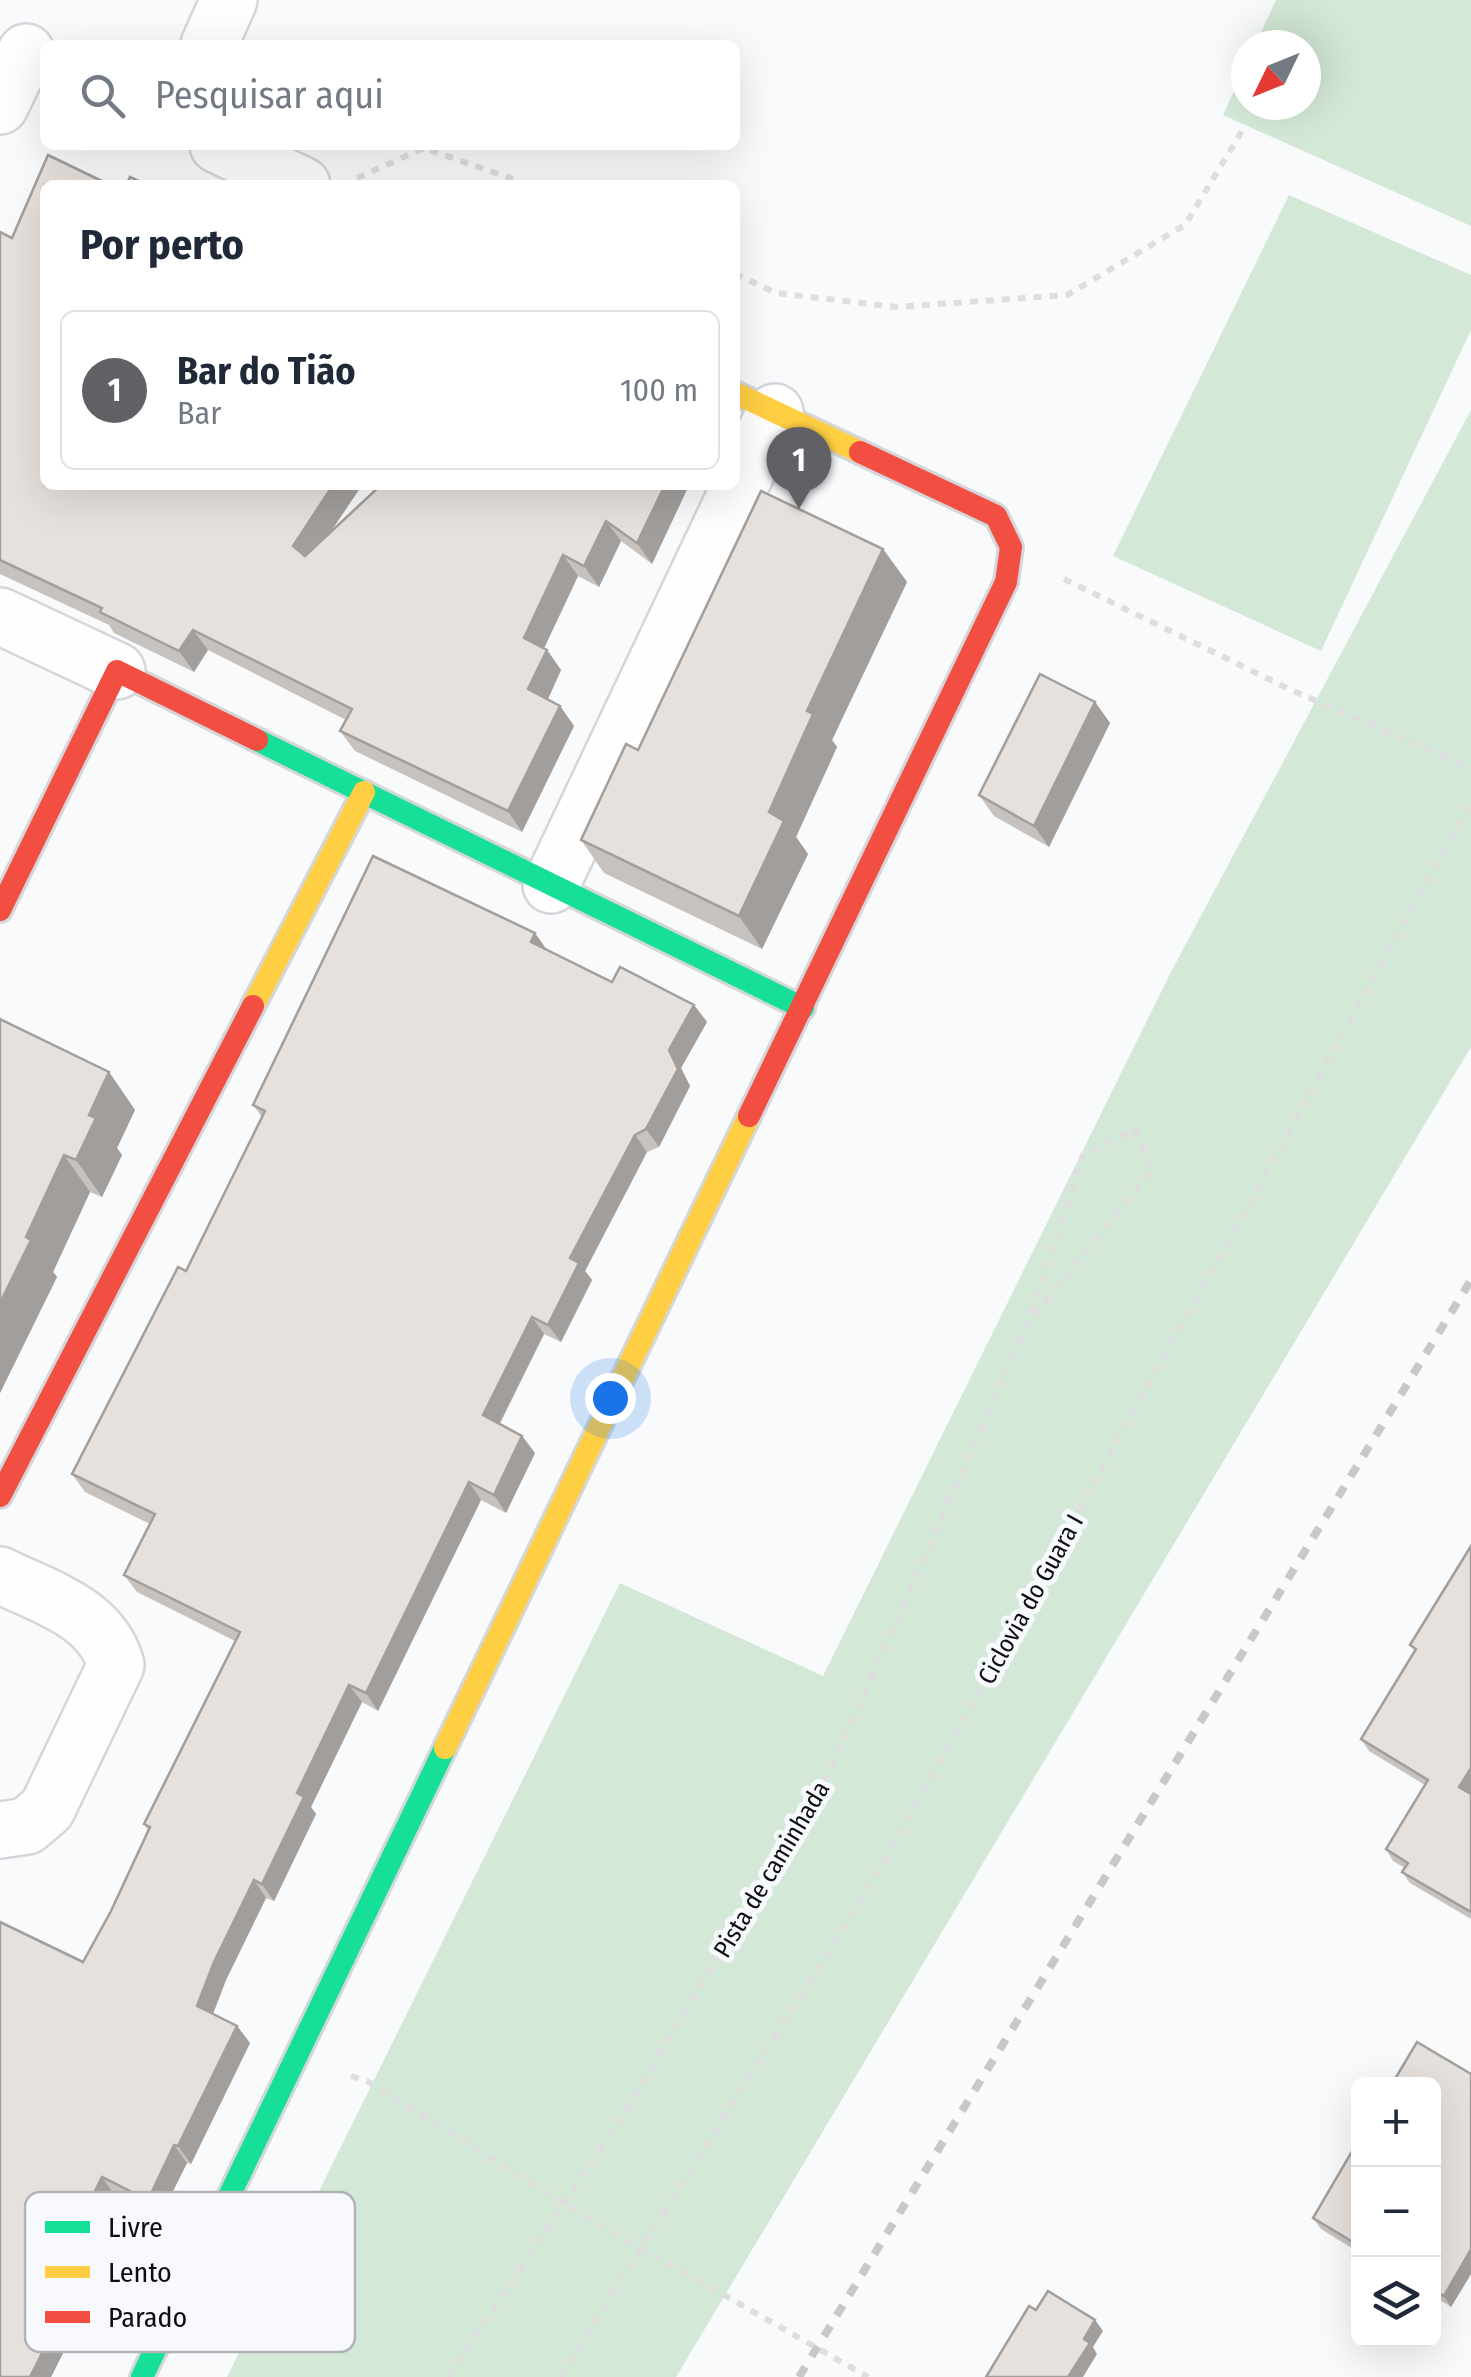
<!DOCTYPE html>
<html lang="pt">
<meta charset="utf-8">
<style>
:root{--surface:#fff;--page:#f6f6f7;--text:#1f2937;--muted:#747a83;--line:#e0e1e3;--accent:#5f6164}
body{margin:0;font-family:"Fira Sans Condensed",sans-serif;background:var(--page);color:var(--text)}
.controls{position:absolute;right:30px;bottom:30px;display:grid;overflow:hidden;border-radius:15px;box-shadow:0 10px 40px #0002}
.controls button{width:90px;height:90px;display:grid;place-items:center;padding:0;border:0;border-bottom:2px solid var(--line);background:var(--surface);color:var(--text);font:50px sans-serif}
.compass{position:absolute;left:1231px;top:30px;width:90px;height:90px;border-radius:50%;background:var(--surface);box-shadow:0 10px 40px #0002;rotate:227deg}
.you{position:absolute;left:610px;top:1398px;width:35px;height:35px;margin:-25px;border:8px solid #fff;border-radius:50%;background:#1a73e8;box-shadow:0 0 0 15px #1a73e833}
.badge{display:grid;place-items:center;width:65px;height:65px;border-radius:50%;background:var(--accent);color:#fff;font-size:32px;font-weight:700}
.pin{position:absolute;translate:-50% -82px;filter:drop-shadow(0 2px 5px #0008)}
.pin::after{content:'';position:absolute;top:52px;width:35px;height:30px;background:inherit;clip-path:polygon(0 0,100% 0,50% 100%)}
.list{margin:0;padding:0;list-style:none}
h2{display:flex;justify-content:space-between;align-items:center;height:130px;margin:0;padding:0 40px;font-size:42px}
h2 small{font-size:32px;font-weight:400;color:var(--muted)}
.list li{display:grid;grid-template-columns:65px 1fr auto;gap:30px;align-items:center;box-sizing:border-box;height:160px;margin:0 20px 20px;padding:0 20px;border:2px solid var(--line);border-radius:15px}
.list b{display:block;font-size:38px;white-space:nowrap}
.list p{margin:0;font-size:32px;white-space:nowrap;color:var(--muted)}
.list em{font-size:32px;font-style:normal;color:var(--muted)}
.icon{flex:none;width:55px;height:55px;fill:none;stroke:currentColor;stroke-width:2;stroke-linecap:round;stroke-linejoin:round}
.map{position:relative;flex:none;width:1471px;height:2377px;overflow:hidden}
.search{position:absolute;background:var(--surface);box-shadow:0 10px 40px #0002;left:40px;top:40px;width:700px;height:110px;display:flex;align-items:center;gap:25px;box-sizing:border-box;padding:0 35px;border-radius:15px;color:var(--muted);font-size:38px}
.panel{position:absolute;background:var(--surface);box-shadow:0 10px 40px #0002;left:40px;top:180px;width:700px;height:310px;border-radius:15px}
.map>svg:first-child{display:block}
.green{fill:#d3e8d7}
.lines{fill:none;stroke-linecap:round;stroke-linejoin:round}
.street-casing{stroke:#d4d6d9;stroke-width:60}
.fast-casing{stroke:#d4d6d9;stroke-width:28}
.slow-casing{stroke:#d4d6d9;stroke-width:28}
.jam-casing{stroke:#d4d6d9;stroke-width:28}
.path{stroke:#dededf;stroke-width:6;stroke-dasharray:8 8;stroke-linecap:butt}
.street{stroke:#fefeff;stroke-width:55}
.fast{stroke:#16e098;stroke-width:22}
.slow{stroke:#ffcf43;stroke-width:22}
.jam{stroke:#f24e42;stroke-width:22}
.rail{stroke:#c8c8c8;stroke-width:8;stroke-dasharray:12 12;stroke-linecap:butt}
.wall{fill:#c7c2be}
.shaded-wall{fill:#a29e9b}
.building{fill:#e7e1dd;stroke:#a29e9b;stroke-width:2.5}
.labels{text-anchor:middle;stroke-width:10;stroke-linejoin:round;paint-order:stroke}
.street-label{font-size:25px;fill:#0d0e12;stroke:#f7f9fd}
.key{fill:#f7f9fd;stroke:#b1b2b6;stroke-width:2.5}
.key-label{font-size:28px;fill:#0d0e12}
</style>
<div class="map">
<svg width="1471" height="2377" viewBox="0 0 1471 2377">
<rect width="100%" height="100%" fill="#f8fafc"/>
<g class="green">
<polygon points="1276,0 1471,0 1471,226 1223,115 1246,65 1246,105 1306,105 1306,45 1255,45"/>
<polygon points="1289,195 1471,275 1471,330 1321,651 1113,556"/>
<polygon points="1471,410 1471,1047 676,2377 227,2377 620,1583 823,1676 1172,970"/>
</g>
<g class="lines">
<g class="street-casing">
<g id="street">
<polyline points="209,45 229,0"/>
<polyline points="0,106 26,52"/>
<polyline points="218,145 302,185"/>
<polyline points="0,616 117,671"/>
<polyline points="551,885 775,412"/>
<path d="M0,1575C46,1598 101,1612 116,1665L47,1809L27,1826L0,1830"/>
</g>
</g>
<g class="fast-casing">
<g id="fast">
<polyline points="257,740 803,1008"/>
<polyline points="142,2377 445,1748"/>
</g>
</g>
<g class="slow-casing">
<g id="slow">
<polyline points="735,393 860,452"/>
<polyline points="253,1006 364,792"/>
<polyline points="445,1748 749,1116"/>
</g>
</g>
<g class="jam-casing">
<g id="jam">
<polyline points="0,910 117,671 257,740"/>
<polyline points="749,1116 1006,582 1011,547 996,516 860,452"/>
<polyline points="0,1496 253,1006"/>
</g>
</g>
<g class="path">
<polyline points="357,178 424,148 530,185"/>
<polyline points="735,274 776,293 896,307 1067,295 1185,225 1245,126"/>
<polyline points="1064,579 1289,689 1471,768"/>
<polyline points="351,2076 367,2081 564,2204 868,2377"/>
<polyline points="448,2377 627,2109 831,1769 1027,1324 1083,1155 1135,1130 1153,1169 1027,1324"/>
<polyline points="560,2377 881,1868 1471,802"/>
</g>
<use href="#street" class="street"/>
<use href="#fast" class="fast"/>
<use href="#slow" class="slow"/>
<use href="#jam" class="jam"/>
<polyline class="rail" points="799,2377 1471,1280"/>
</g>
<g class="wall">
<polygon points="0,232 45,485 362,485 330,533 381,485 689,485 652,564 621,541 599,587 578,576 544,648 547,650 561,670 548,699 560,706 574,726 522,832 355,751 340,731 346,720 208,650 194,672 114,633 109,625 0,574"/>
<polygon points="883,549 907,582 832,740 837,747 796,837 808,854 762,949 604,873 581,840 638,750"/>
<polygon points="1095,702 1110,723 1049,847 994,816 979,795"/>
<polygon points="546,949 612,982 694,1005 707,1022 681,1068 690,1086 659,1147 647,1152 585,1271 592,1280 561,1342 544,1334 500,1424 522,1436 535,1453 506,1513 481,1500 378,1711 362,1702 311,1807 316,1814 274,1901 266,1898 226,1980 213,2014 237,2026 250,2043 191,2164 187,2163 160,2217 114,2195 78,2268 96,2288 51,2377 0,2377 83,1962 111,1911 148,1830 144,1824 235,1641 137,1592 124,1575 150,1524 85,1492 72,1474 186,1271 262,1117 253,1105"/>
<polygon points="0,1019 109,1072 135,1110 117,1148 122,1155 102,1197 90,1192 53,1272 57,1277 0,1393"/>
<polygon points="1471,1546 1470,1794 1471,1919 1410,1883 1402,1872 1405,1868 1393,1861 1386,1849 1425,1785 1369,1751 1361,1739 1415,1651 1410,1645"/>
<polygon points="1471,2074 1471,2274 1451,2307 1434,2296 1434,2084"/>
<polygon points="1358,2141 1358,2252 1321,2229 1313,2218"/>
</g>
<g class="shaded-wall">
<polygon points="333,485 362,485 307,567 293,546"/>
<polygon points="665,485 689,485 652,564 637,543"/>
<polygon points="606,521 621,541 599,587 584,566"/>
<polygon points="883,549 907,582 832,740 837,747 796,837 808,854 762,949 739,916 769,812 807,711"/>
<polygon points="563,555 578,576 539,659 524,638"/>
<polygon points="193,630 208,650 194,672 179,651"/>
<polygon points="547,650 561,670 543,710 528,689"/>
<polygon points="1095,702 1110,723 1049,847 1034,826"/>
<polygon points="560,706 574,726 522,832 508,811"/>
<polygon points="535,933 547,950 531,942"/>
<polygon points="694,1005 707,1022 681,1068 690,1086 659,1147 646,1129 669,1050"/>
<polygon points="109,1072 135,1110 117,1148 122,1155 102,1197 76,1160 89,1115"/>
<polygon points="635,1135 647,1152 585,1271 592,1280 561,1342 548,1325 570,1258"/>
<polygon points="64,1155 90,1192 53,1272 57,1277 0,1393 0,1303 26,1237"/>
<polygon points="532,1317 544,1334 495,1432 483,1415"/>
<polygon points="522,1436 535,1453 506,1513 494,1495"/>
<polygon points="469,1482 481,1500 378,1711 366,1693"/>
<polygon points="349,1685 362,1702 311,1807 316,1814 274,1901 262,1884 297,1793"/>
<polygon points="1471,1768 1471,1792 1467,1799 1459,1787"/>
<polygon points="254,1880 266,1898 226,1980 209,2024 197,2006 214,1962"/>
<polygon points="237,2026 250,2043 191,2164 178,2146"/>
<polygon points="174,2145 187,2163 160,2217 148,2200"/>
<polygon points="102,2177 114,2195 74,2277 61,2260"/>
<polygon points="1471,2249 1471,2274 1451,2307 1444,2296"/>
<polygon points="84,2270 96,2288 51,2377 30,2377"/>
<polygon points="1095,2320 1103,2331 1093,2347 1097,2354 1083,2377 1068,2377 1084,2339"/>
</g>
<g class="building">
<polygon points="48,155 110,185 45,185 45,485 333,485 293,546 305,556 381,485 665,485 637,543 606,521 584,566 563,555 524,638 547,650 528,689 560,706 508,811 340,731 352,709 193,630 179,651 100,612 102,608 0,560 0,232 12,238"/>
<polygon points="130,177 147,185 126,185"/>
<polygon points="761,491 883,549 807,711 813,714 769,812 784,821 739,916 581,840 626,744 638,750"/>
<polygon points="1040,674 1095,702 1034,826 979,795"/>
<polygon points="373,856 535,933 531,942 612,982 620,967 694,1005 669,1050 678,1069 646,1129 635,1135 570,1258 579,1263 548,1325 532,1317 483,1415 522,1436 494,1495 469,1482 366,1693 349,1685 297,1793 304,1797 262,1884 254,1880 214,1962 197,2006 237,2026 178,2146 174,2145 148,2200 102,2177 61,2260 84,2270 30,2377 0,2377 0,1922 83,1962 111,1911 150,1827 144,1824 240,1632 124,1575 155,1514 72,1474 178,1267 186,1271 265,1111 253,1105"/>
<polygon points="0,1019 109,1072 89,1115 96,1118 76,1160 64,1155 26,1237 31,1240 0,1303"/>
<polygon points="1471,1546 1471,1768 1459,1787 1471,1794 1471,1912 1402,1872 1408,1863 1386,1849 1428,1780 1361,1739 1416,1649 1410,1645"/>
<polygon points="1417,2042 1471,2074 1471,2249 1444,2296 1434,2290 1434,2084 1392,2084"/>
<polygon points="1358,2141 1358,2245 1313,2218"/>
<polygon points="1048,2291 1095,2320 1084,2339 1090,2343 1068,2377 986,2377 1029,2306 1036,2310"/>
</g>
<g class="labels">
<g class="street-label">
<text transform="translate(1030 1599) rotate(-61)" y="9">Ciclovia do Guara I</text>
<text transform="translate(771 1869) rotate(-59)" y="9">Pista de caminhada</text>
</g>
</g>
<rect x="25" y="2192" width="330" height="160" rx="15" class="key"/>
<rect x="45" y="2221" width="45" height="12" fill="#16e098"/>
<rect x="45" y="2266" width="45" height="12" fill="#ffcf43"/>
<rect x="45" y="2311" width="45" height="12" fill="#f24e42"/>
<g class="key-label">
<text x="108" y="2237">Livre</text>
<text x="108" y="2282">Lento</text>
<text x="108" y="2327">Parado</text>
</g>
</svg>
<div class="controls">
<button>+</button>
<button>−</button>
<button><svg class="icon" aria-label="layers" viewBox="0 0 24 24"><path d="M12 4l9 5-9 5-9-5zM3 14l9 5 9-5"/></svg></button>
</div>
<svg class="compass" viewBox="-18 -18 36 36"><path d="M0-13l5 13h-10z" fill="#e53935"/><path d="M0 13l5-13h-10z" fill="#747a83"/></svg>
<div class="you"></div>
<div class="pin badge" style="left:799px;top:509px">1</div>
<div class="search"><svg class="icon" aria-label="search" viewBox="0 0 24 24"><circle cx="10" cy="10" r="6"/><path d="M15 15l6 6"/></svg>Pesquisar aqui</div>
<section class="panel">
<h2>Por perto<small></small></h2>
<ul class="list">
<li><span class="badge">1</span><div><b>Bar do Tião</b><p>Bar</p></div><em>100 m</em></li>
</ul>
</section>
</div>
